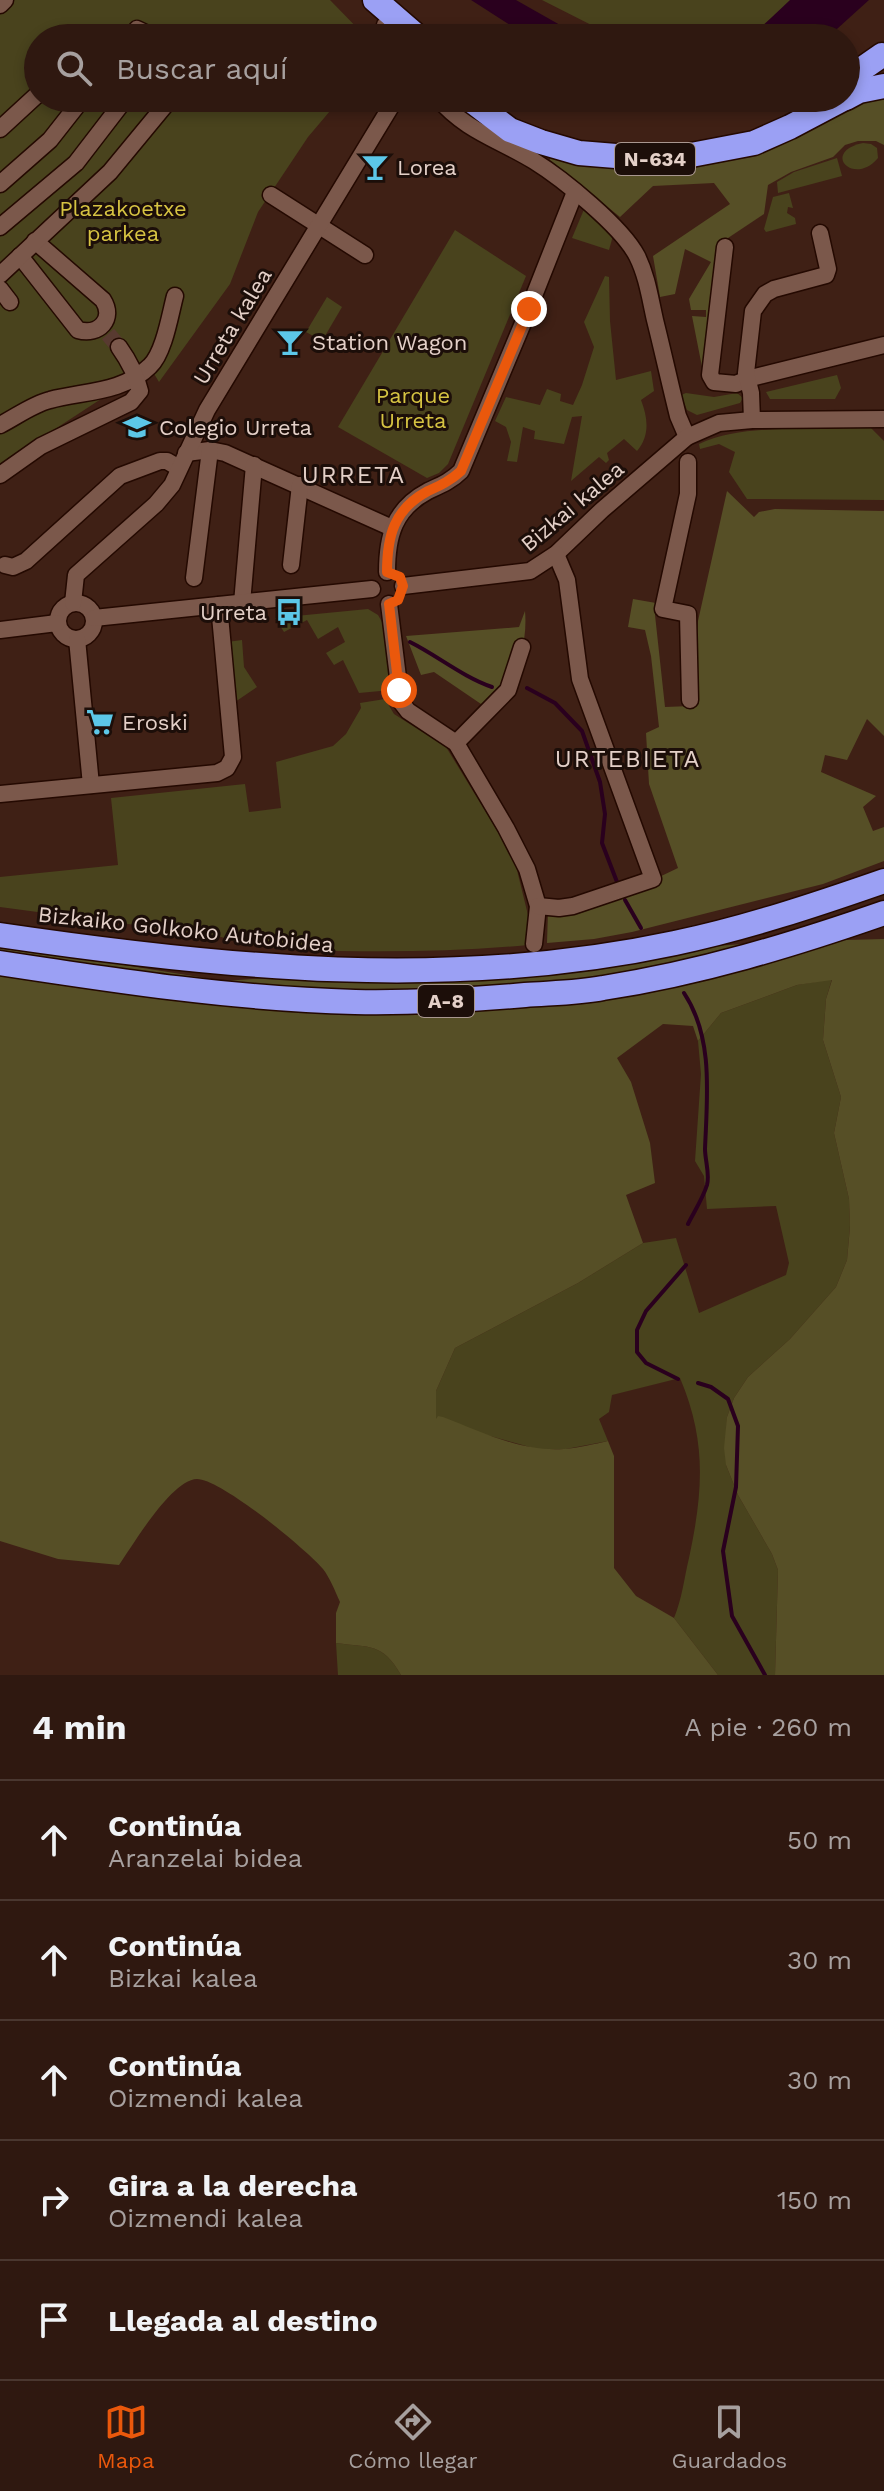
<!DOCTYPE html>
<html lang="es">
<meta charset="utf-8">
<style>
:root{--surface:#2f1810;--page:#372119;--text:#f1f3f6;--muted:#a7a09f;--line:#4a3730;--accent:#ea580c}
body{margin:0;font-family:"Work Sans",sans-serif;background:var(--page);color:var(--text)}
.stop{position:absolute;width:24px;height:24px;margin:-18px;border:6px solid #ea580c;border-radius:50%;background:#fff}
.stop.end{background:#ea580c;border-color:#fff;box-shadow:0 2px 8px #0008}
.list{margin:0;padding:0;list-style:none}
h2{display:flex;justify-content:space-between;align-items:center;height:104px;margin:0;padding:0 32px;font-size:34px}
h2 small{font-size:26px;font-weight:400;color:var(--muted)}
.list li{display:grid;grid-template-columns:52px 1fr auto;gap:24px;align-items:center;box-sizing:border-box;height:120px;padding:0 32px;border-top:2px solid var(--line)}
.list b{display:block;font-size:30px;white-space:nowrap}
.list p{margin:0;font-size:26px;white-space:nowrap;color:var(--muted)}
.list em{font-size:26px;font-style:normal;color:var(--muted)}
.icon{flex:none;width:44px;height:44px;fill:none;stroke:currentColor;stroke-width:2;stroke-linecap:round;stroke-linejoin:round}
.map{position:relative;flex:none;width:884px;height:1675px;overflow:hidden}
.search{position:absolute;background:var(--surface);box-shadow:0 4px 12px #0003;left:24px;right:24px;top:24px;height:88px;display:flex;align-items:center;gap:20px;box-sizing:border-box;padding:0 28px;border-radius:44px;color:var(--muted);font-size:30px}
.sheet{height:704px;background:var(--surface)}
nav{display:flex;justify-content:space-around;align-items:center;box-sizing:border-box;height:112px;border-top:2px solid var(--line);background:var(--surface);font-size:22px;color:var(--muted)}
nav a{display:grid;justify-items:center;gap:4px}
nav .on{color:var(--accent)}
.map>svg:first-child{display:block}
.green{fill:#49431d}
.forest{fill:#564f26}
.water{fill:#2a001e}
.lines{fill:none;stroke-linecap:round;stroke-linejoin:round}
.stream{stroke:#2a001e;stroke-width:4}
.minor-tunnel{stroke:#583a30;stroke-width:16;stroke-dasharray:16 8;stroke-linecap:butt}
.minor-casing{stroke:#240901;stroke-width:19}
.highway-casing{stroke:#240901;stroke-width:27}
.minor{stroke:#7b584b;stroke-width:16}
.highway{stroke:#9ba0f4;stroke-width:24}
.route{stroke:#ea580c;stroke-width:10}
.labels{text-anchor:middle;stroke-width:6;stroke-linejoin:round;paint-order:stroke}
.shield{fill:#1c0e09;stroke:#a8968f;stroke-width:2}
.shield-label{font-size:20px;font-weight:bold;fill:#e4d0c8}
.poi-label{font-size:22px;fill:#e4d0c8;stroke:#1c0e09;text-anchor:start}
.park-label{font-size:22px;fill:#d6c342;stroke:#1c0e09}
.street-label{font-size:22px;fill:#e4d0c8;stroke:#1c0e09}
.neighbourhood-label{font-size:24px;letter-spacing:2px;fill:#e4d0c8;stroke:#1c0e09}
</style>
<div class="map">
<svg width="884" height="1675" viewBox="0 0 884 1675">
<rect width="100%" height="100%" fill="#3f2015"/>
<g class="green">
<polygon points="5,0 330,0 367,38 38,38 38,98 341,98 308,137 258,212 230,284 159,382 150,367 0,465 0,1"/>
<polygon points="542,0 792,0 762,26 740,38 617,38"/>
<path d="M863,143L871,144L877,148L878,158C854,187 820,152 863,143Z"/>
<polygon points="837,158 842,176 778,193 777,182 794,172"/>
<polygon points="789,193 793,208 788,207 787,213 795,218 796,224 766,232 764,229 773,197"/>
<polygon points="585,207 614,232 609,250 572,238"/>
<polygon points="455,230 526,276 448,464 439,473 427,478 338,427"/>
<path d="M605,276L609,277L610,321L616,380L651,371L654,391L641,400C648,418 650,436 637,451L624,439L607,453L609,460L606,463L599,457L571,481L582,416L572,417L564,444L534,439L535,431L523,427L517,462L507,461L511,442L506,427L495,421L506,397L540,405L547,389L561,394L560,401L573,405L582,385L594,347L584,322Z"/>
<polygon points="327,297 342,307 322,341 306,332"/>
<polygon points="837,375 841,388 835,399 770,399 766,392"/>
<polygon points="686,393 714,397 737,393 743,398 740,403 697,415 687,410 681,395"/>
<path d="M869,426L884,441V500L747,499L729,472L735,452L719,444L700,449L699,444C749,421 815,433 869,426Z"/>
<polygon points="368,609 378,615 382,622 391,690 359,693 343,660 334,665 326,653 345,642 338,627 318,639 307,620 284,632 275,618"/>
<polygon points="242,640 244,667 257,687 235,702 227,642"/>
<path d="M385,699L394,714L446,747L514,858L528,915V945C465,951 403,952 339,951C299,950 256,950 218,936L0,907V877L118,865L111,798L245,784L249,812L281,808L276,762L333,746L346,734L361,708L360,703Z"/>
<path d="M832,979L826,999L823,1040L841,1097L834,1133L849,1199L850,1226L847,1260L836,1287L790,1339L748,1377L734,1398L727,1417L726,1465L738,1495L772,1554L778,1570L775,1675H718L674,1618C682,1599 684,1579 689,1558C703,1492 707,1442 680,1378L612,1395L609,1412L599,1419L608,1441L566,1449H537L436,1421V1391L455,1348L578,1283L643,1243L676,1238L699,1313L786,1275L789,1263L776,1206L707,1209L704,1176L695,1161L701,1074L698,1041L721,1013L797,985Z"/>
<path d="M336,1643C370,1648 382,1642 401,1675H338Z"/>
</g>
<g class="forest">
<polygon points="858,99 884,100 884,145 876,141 858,141 845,145 833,157 791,172 768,185 764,214 716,246 718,284 703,372 692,316 706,317 706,310 691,310 689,299 711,262 685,249 675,294 660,297 653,256 730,204 714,183 653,186 620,217 550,160 550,157 636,168"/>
<polygon points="727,491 754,517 759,512 775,509 884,511 884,736 867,719 847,760 825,755 821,772 876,796 863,807 873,831 884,827 884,861 823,884 632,932 594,939 547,943 548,912 655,879 678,868 649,784 646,733 659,727 651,656 645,630 628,627 633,599 656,603 655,615 665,707 691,706 698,621"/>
<path d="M525,611C528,645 516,676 496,703L481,704L434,672L421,675L406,636L519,627Z"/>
<path d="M884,939V1675H775L778,1570L772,1554L738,1495L726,1465L724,1448L727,1417L734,1398L748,1377L790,1339L836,1287L847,1260L850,1227L849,1199L834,1133L841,1097L823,1040L826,999L832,980L797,985L721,1013L698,1041L693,1026L663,1024L617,1058L631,1082L650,1143L655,1183L626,1195L643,1243L578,1283L455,1348L436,1391V1419L438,1416L443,1417C482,1432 521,1452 564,1449C579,1448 594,1444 608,1441L614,1456V1568L636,1596L674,1618L718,1675H401C382,1642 370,1648 336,1643V1613L340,1602C335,1591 330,1578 323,1569C306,1549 221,1479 197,1479C171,1480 133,1545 119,1565L58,1559L0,1541V945L224,981L771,942Z"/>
</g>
<g class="water">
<polygon points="471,0 516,0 583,38 530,38"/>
<polygon points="790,0 869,0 827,38 750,38"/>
</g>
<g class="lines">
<g class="stream">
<path d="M410,642C438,656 463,677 492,687"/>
<polyline points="527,688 555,703 582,731 600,782 605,814 602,843 617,882"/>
<polyline points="625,900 641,928"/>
<path d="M684,993C714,1038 707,1097 705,1149C705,1160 710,1174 707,1185C703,1198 694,1212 688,1224"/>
<polyline points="678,1379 646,1363 637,1352 637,1330 646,1311 686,1265"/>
<polyline points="698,1383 711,1387 728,1399 738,1426 736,1487 723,1551 732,1616 765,1675"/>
</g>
<polyline class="minor-tunnel" points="108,334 119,347"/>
<g class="minor-casing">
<g id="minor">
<polyline points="0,5 5,0"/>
<polyline points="385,25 394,38"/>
<polyline points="130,38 137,29 156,38"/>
<path d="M438,98C464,130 500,140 534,161C563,179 622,227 637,256C647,276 650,298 655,320C663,352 670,384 678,416L687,437"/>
<polyline points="0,129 38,94"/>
<polyline points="0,184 50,140 83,98"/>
<polyline points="271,195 365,255"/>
<polyline points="0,227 76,163 126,98"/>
<polyline points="725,247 710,375 714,382 736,384 747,379 884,345"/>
<path d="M20,256L78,330C99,336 115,319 103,300L35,241"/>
<polyline points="0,275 110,172 167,103"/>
<polyline points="0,289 10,302"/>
<polyline points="752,420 751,393 746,373 753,311 765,294 774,289 826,275 828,269 820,233"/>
<path d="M0,425C16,417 33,404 50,400C84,391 123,393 150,366C164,353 170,315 175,296"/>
<polyline points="186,453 210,450 225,453 392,528"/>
<polyline points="688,462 688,494 663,609 688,614 690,700"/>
<path d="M0,475L41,446L131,402L140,391C136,374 129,361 119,347"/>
<polyline points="5,565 13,567 26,561 120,476 160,461 167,461 179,468"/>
<polyline points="291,565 300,485"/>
<path d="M387,572C387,536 394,509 428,491C441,485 451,481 461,471L526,316L575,192"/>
<polyline points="194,578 210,450"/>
<polyline points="403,586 530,571 556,554 602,510 687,437 719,423 752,420 884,419"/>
<circle cx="76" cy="621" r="18"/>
<polyline points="73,603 76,575 156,504 172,485 207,410 396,98"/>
<polyline points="242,603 254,465"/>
<polyline points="389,604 401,702 408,711 456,743 506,828 527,869 538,906 534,944"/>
<polyline points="94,618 372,589"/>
<polyline points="0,630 57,623"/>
<polyline points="77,639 91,785"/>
<polyline points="456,743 508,690 522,647"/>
<polyline points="0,794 217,773 227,768 233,757 219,605"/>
<polyline points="538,906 559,908 573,906 653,879 580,679 567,580 556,554"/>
</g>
</g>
<g class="highway-casing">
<g id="highway">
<polyline points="375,0 419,38"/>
<polyline points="846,80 882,55"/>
<polyline points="468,98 510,130 541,142 579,153 665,160 754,143 790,127 845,98"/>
<polyline points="846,98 859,91 884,86"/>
<path d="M0,935C224,968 451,991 675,943C746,928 815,905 884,881"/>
<path d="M0,963C118,981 236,999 355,1002C412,1003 468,1000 525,995C551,993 578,993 603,988C700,973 792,945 884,913"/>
</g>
</g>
<use href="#minor" class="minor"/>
<use href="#highway" class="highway"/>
</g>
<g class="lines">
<path class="route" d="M399,690L389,604L398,600L403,586L400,577L387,572C387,536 394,509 428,491C441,485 450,481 461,471L529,309"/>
</g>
<defs>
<g id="bar-bare" transform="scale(2.16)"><path d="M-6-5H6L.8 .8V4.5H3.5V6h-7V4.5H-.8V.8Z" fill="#5cc7e8" stroke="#1c0e09" stroke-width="2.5" paint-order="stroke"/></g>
<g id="school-bare" transform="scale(2.16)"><path d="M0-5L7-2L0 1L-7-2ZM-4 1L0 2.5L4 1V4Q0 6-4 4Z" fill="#5cc7e8" stroke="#1c0e09" stroke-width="2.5" paint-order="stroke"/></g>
<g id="bus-bare" transform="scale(2.16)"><path d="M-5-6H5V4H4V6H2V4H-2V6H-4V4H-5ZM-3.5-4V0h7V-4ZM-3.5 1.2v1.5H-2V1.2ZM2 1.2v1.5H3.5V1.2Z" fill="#5cc7e8" stroke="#1c0e09" stroke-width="2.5" paint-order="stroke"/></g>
<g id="supermarket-bare" transform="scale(2.16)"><path d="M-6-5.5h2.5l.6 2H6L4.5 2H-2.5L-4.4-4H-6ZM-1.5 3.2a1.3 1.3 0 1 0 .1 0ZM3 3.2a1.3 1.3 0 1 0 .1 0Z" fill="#5cc7e8" stroke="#1c0e09" stroke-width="2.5" paint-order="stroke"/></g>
</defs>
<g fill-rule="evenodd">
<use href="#bar-bare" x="375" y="167"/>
<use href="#bar-bare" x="290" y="342"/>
<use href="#school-bare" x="137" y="427"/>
<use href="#bus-bare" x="289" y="612"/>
<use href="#supermarket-bare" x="100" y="722"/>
</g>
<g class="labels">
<g class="shield">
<rect x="615" y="143" width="80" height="32" rx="6"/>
<rect x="418" y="985" width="56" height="32" rx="6"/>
</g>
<g class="shield-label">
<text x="655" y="166">N-634</text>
<text x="446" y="1008">A-8</text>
</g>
<g class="poi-label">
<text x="397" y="175">Lorea</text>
<text x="312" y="350">Station Wagon</text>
<text x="159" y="435">Colegio Urreta</text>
<text x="267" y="620" text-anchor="end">Urreta</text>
<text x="122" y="730">Eroski</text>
</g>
<g class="park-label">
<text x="123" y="216">Plazakoetxe<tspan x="123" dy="25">parkea</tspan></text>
<text x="413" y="403">Parque<tspan x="413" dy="25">Urreta</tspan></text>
</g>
<g class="street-label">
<text transform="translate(232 326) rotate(-59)" y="8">Urreta kalea</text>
<text transform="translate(572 506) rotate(-40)" y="8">Bizkai kalea</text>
<text transform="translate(186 929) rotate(6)" y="8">Bizkaiko Golkoko Autobidea</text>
</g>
<g class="neighbourhood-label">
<text x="354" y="483">URRETA</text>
<text x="628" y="767">URTEBIETA</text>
</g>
</g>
</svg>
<div class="stop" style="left:399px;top:690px"></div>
<div class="stop end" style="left:529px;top:309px"></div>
<div class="search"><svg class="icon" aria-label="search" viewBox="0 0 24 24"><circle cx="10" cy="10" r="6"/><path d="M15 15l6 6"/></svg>Buscar aquí</div>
</div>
<section class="sheet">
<h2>4 min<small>A pie · 260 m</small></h2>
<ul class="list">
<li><svg class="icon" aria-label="ahead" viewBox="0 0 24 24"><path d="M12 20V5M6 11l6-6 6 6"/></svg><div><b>Continúa</b><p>Aranzelai bidea</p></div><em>50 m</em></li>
<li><svg class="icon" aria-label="ahead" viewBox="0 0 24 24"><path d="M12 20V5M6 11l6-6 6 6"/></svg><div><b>Continúa</b><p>Bizkai kalea</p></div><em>30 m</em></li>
<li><svg class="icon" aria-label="ahead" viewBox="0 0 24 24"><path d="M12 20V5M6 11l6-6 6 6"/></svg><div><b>Continúa</b><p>Oizmendi kalea</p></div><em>30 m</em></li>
<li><svg class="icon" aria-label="right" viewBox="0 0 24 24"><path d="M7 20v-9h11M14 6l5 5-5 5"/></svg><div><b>Gira a la derecha</b><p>Oizmendi kalea</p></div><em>150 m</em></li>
<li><svg class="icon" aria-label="arrive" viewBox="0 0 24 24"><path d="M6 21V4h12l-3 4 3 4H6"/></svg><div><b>Llegada al destino</b></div></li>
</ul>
</section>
<nav>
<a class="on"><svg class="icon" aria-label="map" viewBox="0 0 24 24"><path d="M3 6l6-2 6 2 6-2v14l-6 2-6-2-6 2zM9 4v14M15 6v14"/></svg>Mapa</a>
<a><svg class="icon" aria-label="directions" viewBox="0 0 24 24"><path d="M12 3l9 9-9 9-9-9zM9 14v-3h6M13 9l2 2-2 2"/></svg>Cómo llegar</a>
<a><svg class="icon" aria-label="saved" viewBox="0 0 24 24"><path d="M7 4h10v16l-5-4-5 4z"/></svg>Guardados</a>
</nav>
